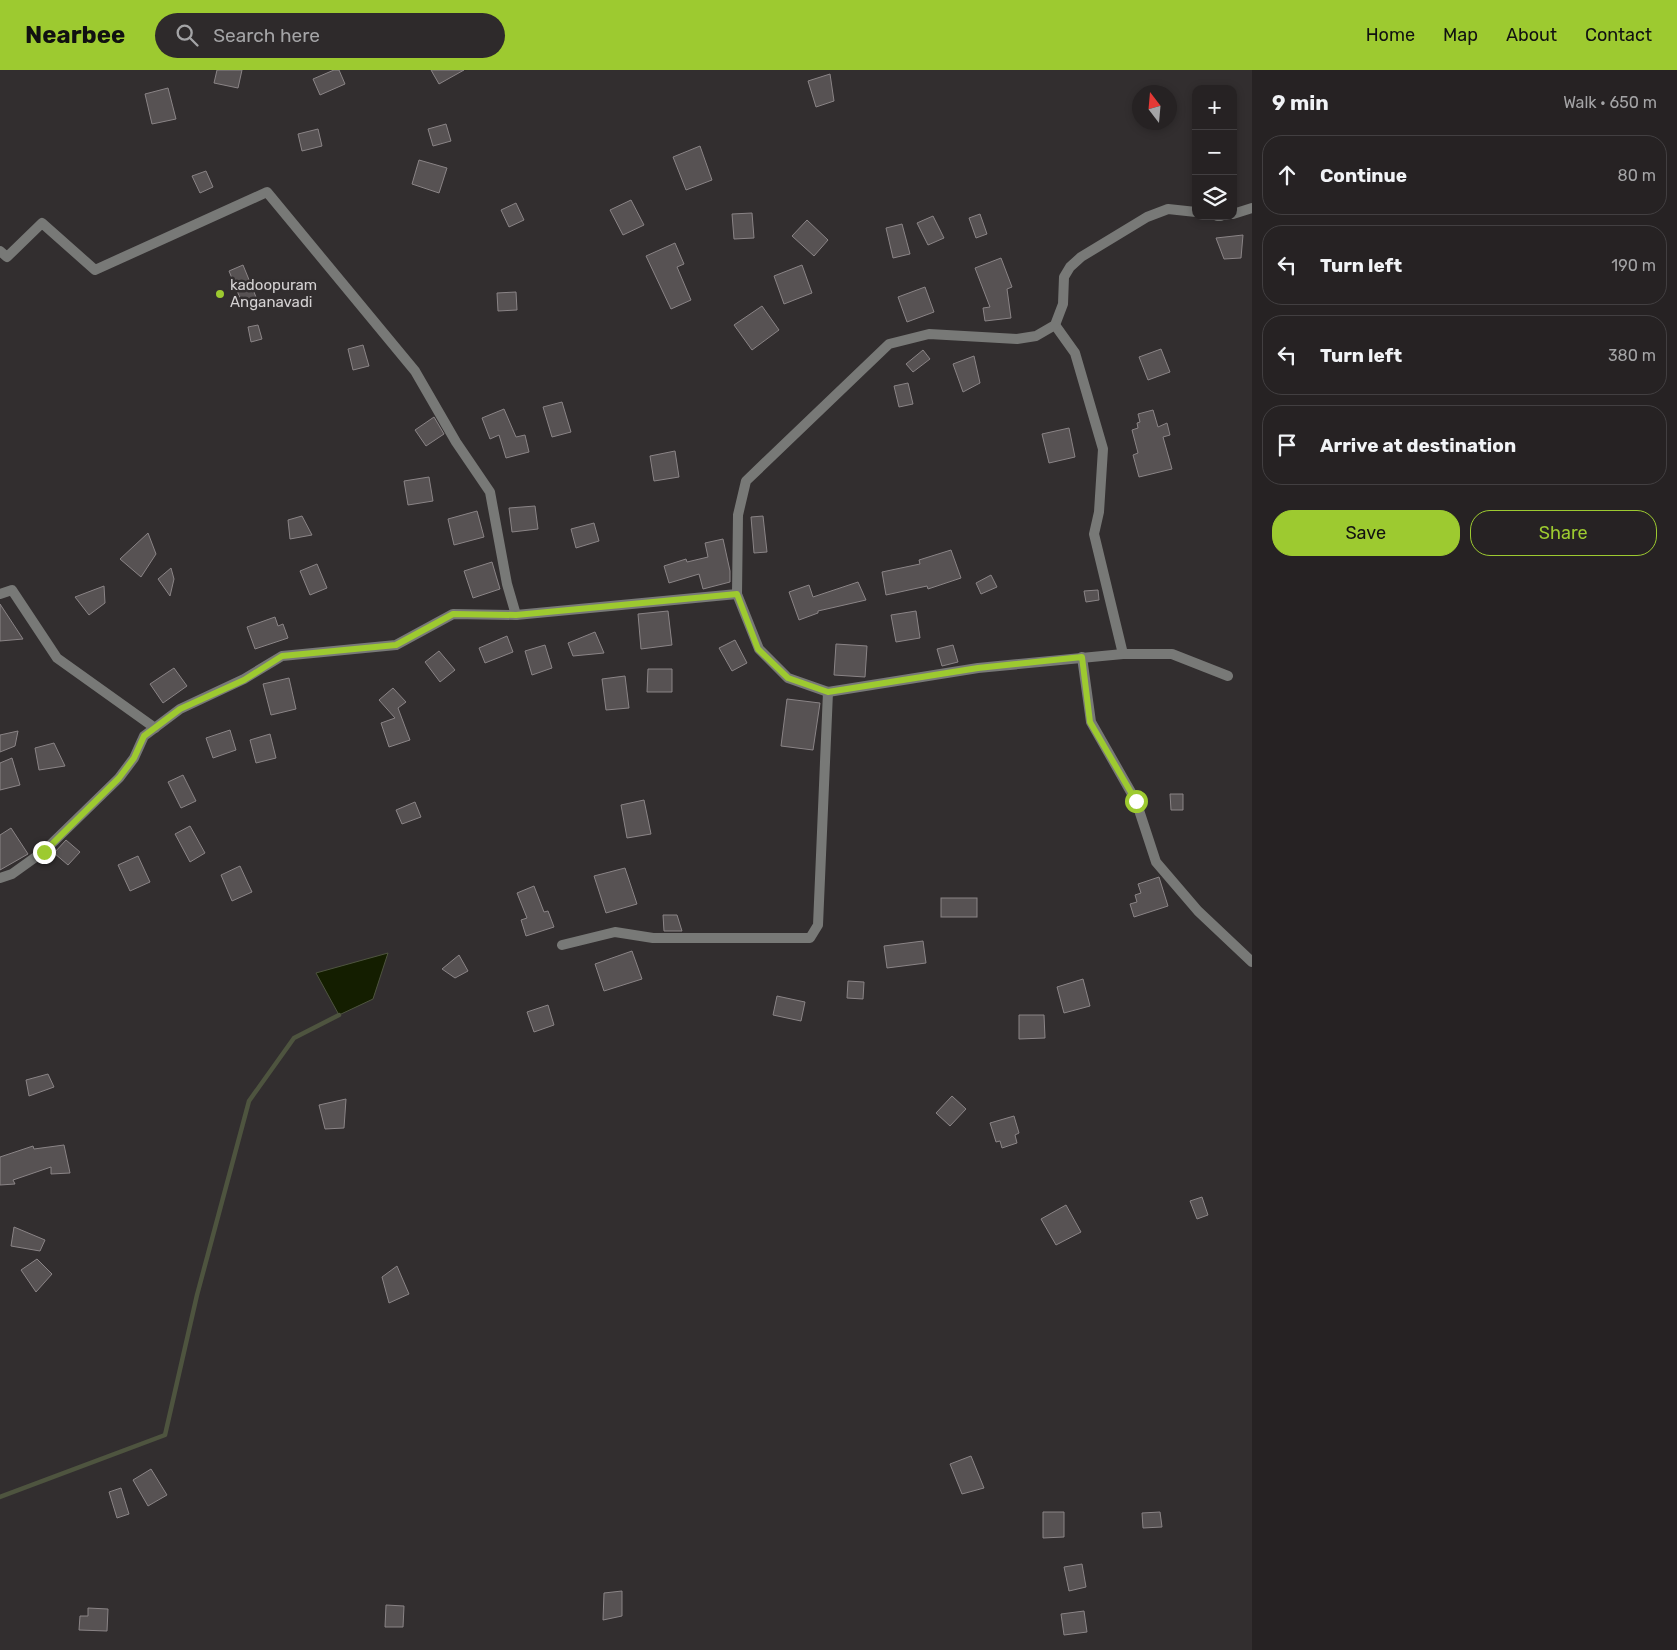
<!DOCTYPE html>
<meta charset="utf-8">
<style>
:root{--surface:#262223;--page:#2e2a2b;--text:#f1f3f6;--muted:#a4a4a6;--line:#423f41;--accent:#9dca30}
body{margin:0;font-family:Rubik,sans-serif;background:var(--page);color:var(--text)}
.controls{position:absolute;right:15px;top:15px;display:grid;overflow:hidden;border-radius:10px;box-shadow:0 2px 8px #0003}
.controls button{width:45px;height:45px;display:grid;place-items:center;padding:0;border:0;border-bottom:1px solid var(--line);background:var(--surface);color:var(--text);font:25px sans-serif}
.compass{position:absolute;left:1132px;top:15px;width:45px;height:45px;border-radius:50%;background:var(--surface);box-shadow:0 2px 8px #0003;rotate:344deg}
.stop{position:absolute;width:15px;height:15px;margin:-11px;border:4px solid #9dca30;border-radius:50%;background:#fff}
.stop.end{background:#9dca30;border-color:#fff;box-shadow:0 1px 5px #0008}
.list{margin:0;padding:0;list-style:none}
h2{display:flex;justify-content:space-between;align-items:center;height:65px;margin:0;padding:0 20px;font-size:21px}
h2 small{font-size:16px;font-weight:400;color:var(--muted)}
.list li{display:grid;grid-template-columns:32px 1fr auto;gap:15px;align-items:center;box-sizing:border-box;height:80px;margin:0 10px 10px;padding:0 10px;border:1px solid var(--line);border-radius:20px}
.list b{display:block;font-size:19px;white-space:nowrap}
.list em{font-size:16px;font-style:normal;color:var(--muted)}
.actions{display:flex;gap:10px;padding:15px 20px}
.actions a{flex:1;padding:11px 0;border:1px solid var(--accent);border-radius:20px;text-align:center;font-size:18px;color:var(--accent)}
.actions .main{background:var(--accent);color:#111}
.icon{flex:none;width:28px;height:28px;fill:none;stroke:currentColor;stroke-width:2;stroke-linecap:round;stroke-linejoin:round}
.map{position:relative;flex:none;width:1252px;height:1580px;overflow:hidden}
header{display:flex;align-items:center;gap:30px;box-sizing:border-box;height:70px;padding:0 25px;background:var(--accent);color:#111}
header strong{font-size:24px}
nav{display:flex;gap:28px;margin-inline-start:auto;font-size:18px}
.search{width:350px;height:45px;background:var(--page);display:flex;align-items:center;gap:12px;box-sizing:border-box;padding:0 18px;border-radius:28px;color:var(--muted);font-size:19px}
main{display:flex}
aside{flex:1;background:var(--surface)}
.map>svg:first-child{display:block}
.water{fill:#141e00;stroke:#4e543f}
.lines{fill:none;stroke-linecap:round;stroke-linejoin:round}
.stream{stroke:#4e543f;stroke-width:4.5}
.building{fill:#575253;stroke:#8a8486}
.street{stroke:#787977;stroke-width:10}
.route{stroke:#9dca30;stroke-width:6}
.poi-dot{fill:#9dca30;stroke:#322e2f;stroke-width:2}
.labels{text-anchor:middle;stroke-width:5;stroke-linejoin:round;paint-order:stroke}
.poi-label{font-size:15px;fill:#d4d1d2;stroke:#322e2f;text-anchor:start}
</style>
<header>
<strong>Nearbee</strong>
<div class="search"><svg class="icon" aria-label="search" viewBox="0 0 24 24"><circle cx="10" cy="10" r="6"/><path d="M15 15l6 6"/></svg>Search here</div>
<nav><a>Home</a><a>Map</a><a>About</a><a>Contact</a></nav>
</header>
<main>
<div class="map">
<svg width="1252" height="1580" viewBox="0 0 1252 1580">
<rect width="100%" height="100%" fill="#322e2f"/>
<polygon class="water" points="388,883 373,929 339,945 316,903"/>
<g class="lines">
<polyline class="stream" points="0,1427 165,1365 197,1225 249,1031 294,968 339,945"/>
</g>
<g class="building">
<polygon points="217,0 242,0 238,18 214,13"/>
<polygon points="334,0 339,0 345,14 320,25 313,9"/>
<polygon points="431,0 464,0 439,14"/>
<polygon points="830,4 834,31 816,37 808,11"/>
<polygon points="168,18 176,49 152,54 145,24"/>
<polygon points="446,54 451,71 433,76 428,59"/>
<polygon points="318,59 322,76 302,81 298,64"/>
<polygon points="700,76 712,110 686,120 673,87"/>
<polygon points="419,90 447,98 439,123 412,114"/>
<polygon points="206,101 213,117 200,123 192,106"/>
<polygon points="631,130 644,155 623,165 610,140"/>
<polygon points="516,133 524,150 509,157 501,140"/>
<polygon points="752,143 754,168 734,169 732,144"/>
<polygon points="980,144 987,164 976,168 969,148"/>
<polygon points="933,146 944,168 928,175 917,153"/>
<polygon points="807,150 828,170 814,186 792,166"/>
<polygon points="902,154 910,184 893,188 886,158"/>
<polygon points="1243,165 1241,188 1224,189 1216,168"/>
<polygon points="675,173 684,194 677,197 691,230 671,239 646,186"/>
<polygon points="1001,188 1012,217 1007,219 1011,248 985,251 983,238 990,237 975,198"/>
<polygon points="243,195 256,227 242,233 229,201"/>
<polygon points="802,195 812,223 784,234 774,206"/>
<polygon points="925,217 934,242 907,252 898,227"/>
<polygon points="516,222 517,240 498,241 497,223"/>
<polygon points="762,236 779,260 752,280 734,255"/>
<polygon points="258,255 262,269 251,272 248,257"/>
<polygon points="363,275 369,296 353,300 348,279"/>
<polygon points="1161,279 1170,302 1148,310 1139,287"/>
<polygon points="923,280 930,289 913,302 906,294"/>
<polygon points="974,286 980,313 963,322 953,294"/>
<polygon points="908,313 913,334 899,337 894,316"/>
<polygon points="562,332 571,362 552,367 543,337"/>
<polygon points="504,339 516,367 525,365 529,382 506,388 499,365 490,369 482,348"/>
<polygon points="1153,340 1158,357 1167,353 1170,365 1163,367 1172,399 1139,407 1133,385 1138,383 1132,360 1138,358 1137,353 1140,352 1138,344"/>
<polygon points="434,347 444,364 426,376 415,360"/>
<polygon points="1069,358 1075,387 1049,393 1042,364"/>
<polygon points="675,381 679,407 654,411 650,386"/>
<polygon points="429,407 433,431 408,435 404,411"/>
<polygon points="535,436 538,459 512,462 509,438"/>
<polygon points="477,441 484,467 454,475 448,449"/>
<polygon points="302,446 312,465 290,469 288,450"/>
<polygon points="763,446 767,482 754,483 751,447"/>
<polygon points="594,453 599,471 576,478 571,459"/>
<polygon points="148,463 156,484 141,507 120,489"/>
<polygon points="723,469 730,501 730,512 703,519 699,504 669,513 664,496 686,489 687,492 708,487 705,473"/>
<polygon points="951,480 961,508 928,519 927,516 886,525 882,502 920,494 919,490"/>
<polygon points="492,492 500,519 473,528 464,501"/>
<polygon points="317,494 327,518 310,525 300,501"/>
<polygon points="171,498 174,509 170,526 158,509"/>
<polygon points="991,505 997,517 981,524 976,513"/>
<polygon points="858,512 866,530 818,541 818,543 799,550 789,522 809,515 813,527"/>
<polygon points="104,516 105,533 89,545 75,527"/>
<polygon points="1098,520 1099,530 1086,532 1084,521"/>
<polygon points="0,534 23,569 0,571"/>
<polygon points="668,541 672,575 641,579 638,544"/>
<polygon points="916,541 920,568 896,572 891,545"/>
<polygon points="275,547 278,556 283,554 288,568 255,579 247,557"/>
<polygon points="595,562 604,583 573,586 568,573"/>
<polygon points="507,566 513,582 485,593 479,578"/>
<polygon points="735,570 747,593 732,601 719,578"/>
<polygon points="836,574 867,576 865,607 834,605"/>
<polygon points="545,575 552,598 532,605 525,581"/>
<polygon points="953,575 958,592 942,596 937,579"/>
<polygon points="439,581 455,600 440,612 425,592"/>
<polygon points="174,598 187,616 163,633 150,614"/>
<polygon points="648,599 672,599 672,622 647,622"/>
<polygon points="625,606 629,638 606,640 602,609"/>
<polygon points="289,608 296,639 271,645 263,614"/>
<polygon points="393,618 406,632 398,638 410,670 389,677 381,653 395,648 379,630"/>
<polygon points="787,629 820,633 813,680 781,676"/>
<polygon points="230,660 236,680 213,688 206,668"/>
<polygon points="18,661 15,676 0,682 0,665"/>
<polygon points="270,664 276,688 256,693 250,670"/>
<polygon points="54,673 65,696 39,700 35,678"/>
<polygon points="12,688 20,715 0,720 0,693"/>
<polygon points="183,705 196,731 181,738 168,712"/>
<polygon points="1170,724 1183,724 1183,740 1171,740"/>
<polygon points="644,730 651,764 627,768 621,735"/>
<polygon points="415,732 421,747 402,754 396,740"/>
<polygon points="190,756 205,783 190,792 175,764"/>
<polygon points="11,758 28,784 0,800 0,765"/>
<polygon points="66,770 80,782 68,795 54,783"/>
<polygon points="138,786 150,812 130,821 118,795"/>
<polygon points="240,796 252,822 232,831 221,805"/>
<polygon points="625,798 637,834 606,843 594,806"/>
<polygon points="1159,807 1168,836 1134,847 1130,834 1137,832 1135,825 1141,823 1138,814"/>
<polygon points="534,816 544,842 548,841 554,857 526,866 521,850 527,848 517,823"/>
<rect x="941" y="828" width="36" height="19"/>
<polygon points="663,845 677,845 682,861 664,861"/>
<polygon points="923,871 926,893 887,898 884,876"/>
<polygon points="632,881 642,909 604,921 595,894"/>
<polygon points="459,885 468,901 455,908 442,899"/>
<polygon points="1083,909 1090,936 1064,943 1057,917"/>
<polygon points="848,911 864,912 863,929 847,928"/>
<polygon points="777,926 805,932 801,951 773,945"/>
<polygon points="548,935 554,955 534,962 527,942"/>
<polygon points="1019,945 1044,945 1045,968 1019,969"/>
<polygon points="48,1004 54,1017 29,1026 26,1010"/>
<polygon points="952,1026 966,1039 950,1056 936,1043"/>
<polygon points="346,1029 344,1058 325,1059 319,1035"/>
<polygon points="1014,1046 1019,1063 1015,1065 1017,1073 1002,1078 1000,1071 996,1072 990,1053"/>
<polygon points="64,1075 70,1103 51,1104 51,1097 13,1110 15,1114 0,1115 0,1087 33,1076 34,1079"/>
<polygon points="1202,1127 1208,1145 1197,1149 1190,1131"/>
<polygon points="1066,1135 1081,1162 1056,1175 1041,1149"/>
<polygon points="14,1157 45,1170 40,1181 11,1176"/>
<polygon points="37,1189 52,1204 36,1222 21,1200"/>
<polygon points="397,1196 409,1224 389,1233 382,1207"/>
<polygon points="971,1386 984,1418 962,1424 950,1394"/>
<polygon points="151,1399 167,1425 148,1436 133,1410"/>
<polygon points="121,1418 129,1444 117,1448 109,1422"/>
<polygon points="1043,1442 1064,1442 1064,1467 1043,1468"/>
<polygon points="1160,1442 1162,1457 1143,1458 1142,1443"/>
<polygon points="1082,1494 1086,1517 1069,1521 1064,1497"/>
<polygon points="622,1521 622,1546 603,1550 604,1523"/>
<polygon points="386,1535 404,1536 403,1557 385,1557"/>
<polygon points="88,1538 108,1539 107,1561 79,1560 80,1546 88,1546"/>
<polygon points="1084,1541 1087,1562 1064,1565 1061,1544"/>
</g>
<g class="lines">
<g class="street">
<polyline points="1233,144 1252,138"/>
<polyline points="1217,146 1221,146"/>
<polyline points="0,181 7,187 42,153 95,200 267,122 415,301 456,372 490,422 507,514 516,545"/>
<polyline points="1055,255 1075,283 1103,379 1099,442 1094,464 1123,584"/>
<polyline points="0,524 12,520 57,588 155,658"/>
<polyline points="737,524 759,579 788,608 828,622 978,598 1123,584 1172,584 1228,606"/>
<polyline points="1082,587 1091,652 1136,731 1156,792 1198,841 1252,892"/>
<polyline points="0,808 12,804 44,781 119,708 134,688 144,666 180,639 244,609 282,586 396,575 453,544 516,545 737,524 738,445 746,411 889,274 929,264 1017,269 1036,266 1055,255 1063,234 1064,207 1070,197 1081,187 1147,147 1168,139 1196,142"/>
<polyline points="562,875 615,862 653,868 810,868 818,855 828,622"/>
</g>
</g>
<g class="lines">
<polyline class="route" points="44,782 119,708 134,688 144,666 180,639 244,610 282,586 396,575 453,544 516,545 737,524 758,579 788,608 828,622 978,598 1082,587 1090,652 1136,731"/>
</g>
<circle class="poi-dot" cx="220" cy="224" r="5"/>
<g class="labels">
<g class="poi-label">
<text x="230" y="220">kadoopuram<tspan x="230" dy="17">Anganavadi</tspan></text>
</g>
</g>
</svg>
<div class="controls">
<button>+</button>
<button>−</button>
<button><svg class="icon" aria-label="layers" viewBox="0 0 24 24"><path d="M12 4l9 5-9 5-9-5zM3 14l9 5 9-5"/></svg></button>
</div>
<svg class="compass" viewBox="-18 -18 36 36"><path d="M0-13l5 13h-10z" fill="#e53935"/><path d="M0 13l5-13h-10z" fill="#a4a4a6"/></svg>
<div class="stop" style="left:1136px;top:731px"></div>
<div class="stop end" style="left:44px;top:782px"></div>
</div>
<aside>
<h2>9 min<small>Walk · 650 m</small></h2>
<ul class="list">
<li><svg class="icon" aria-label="ahead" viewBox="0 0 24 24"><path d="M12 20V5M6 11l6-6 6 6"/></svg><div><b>Continue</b></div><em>80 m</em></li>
<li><svg class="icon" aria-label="left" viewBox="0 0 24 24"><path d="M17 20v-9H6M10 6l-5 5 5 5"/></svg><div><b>Turn left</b></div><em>190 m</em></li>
<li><svg class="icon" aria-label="left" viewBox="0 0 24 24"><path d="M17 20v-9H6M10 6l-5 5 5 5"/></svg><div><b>Turn left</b></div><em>380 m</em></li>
<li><svg class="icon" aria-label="arrive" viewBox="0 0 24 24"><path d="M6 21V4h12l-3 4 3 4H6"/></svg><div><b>Arrive at destination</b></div></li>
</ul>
<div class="actions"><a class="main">Save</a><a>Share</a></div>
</aside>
</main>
